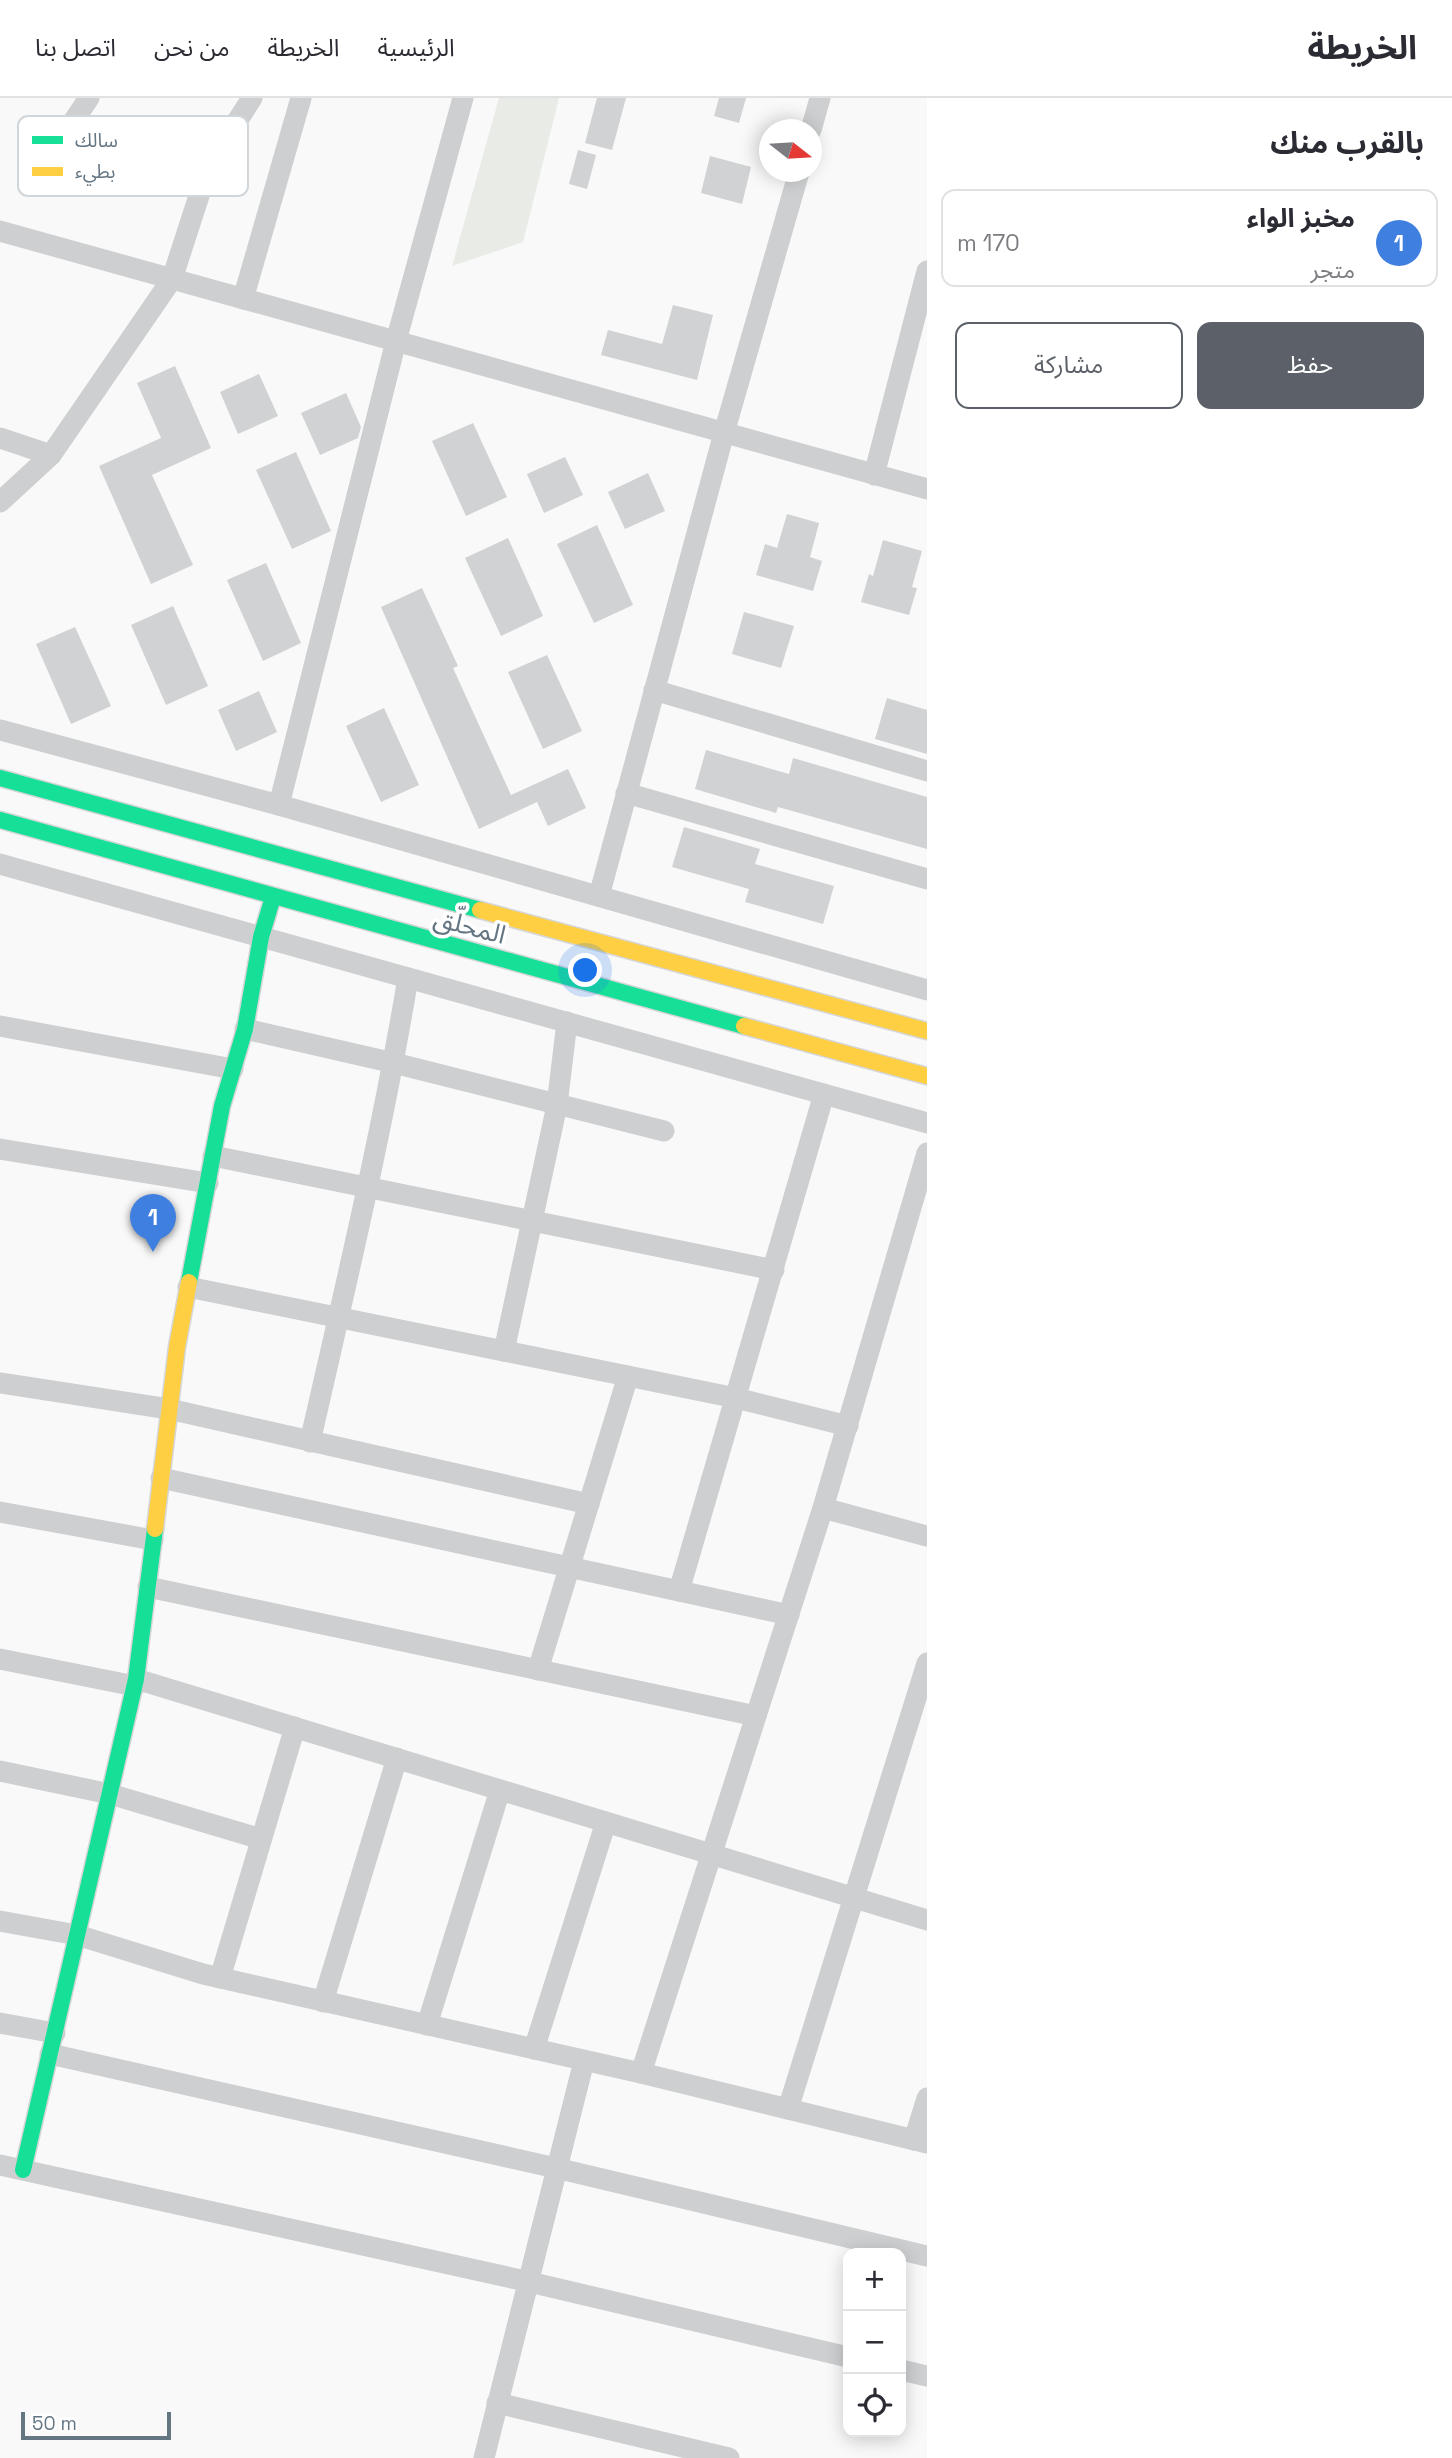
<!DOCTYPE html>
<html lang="ar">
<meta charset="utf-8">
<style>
:root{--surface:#fff;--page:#f7f7f7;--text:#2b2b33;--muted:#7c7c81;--line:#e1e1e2;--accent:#5c6169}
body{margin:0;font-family:"Space Grotesk","Noto Sans Arabic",sans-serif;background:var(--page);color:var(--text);direction:rtl}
.controls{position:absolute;right:21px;bottom:21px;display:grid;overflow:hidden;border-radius:14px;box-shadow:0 4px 18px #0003}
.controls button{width:63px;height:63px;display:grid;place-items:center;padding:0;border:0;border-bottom:2px solid var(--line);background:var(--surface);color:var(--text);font:35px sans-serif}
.compass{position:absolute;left:759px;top:21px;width:63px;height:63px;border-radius:50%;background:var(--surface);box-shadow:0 4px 18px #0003;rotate:107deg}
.scale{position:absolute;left:21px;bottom:18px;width:150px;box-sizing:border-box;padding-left:7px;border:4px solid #657683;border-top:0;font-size:19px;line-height:24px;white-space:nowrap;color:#657683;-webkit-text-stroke:5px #fff;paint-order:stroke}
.you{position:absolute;left:586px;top:873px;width:24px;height:24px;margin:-18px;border:5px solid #fff;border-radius:50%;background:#1a73e8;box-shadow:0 0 0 10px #1a73e833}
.badge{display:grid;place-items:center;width:46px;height:46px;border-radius:50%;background:var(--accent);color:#fff;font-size:23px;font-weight:700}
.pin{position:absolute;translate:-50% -58px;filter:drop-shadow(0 2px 4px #0008)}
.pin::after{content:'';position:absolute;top:37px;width:24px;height:21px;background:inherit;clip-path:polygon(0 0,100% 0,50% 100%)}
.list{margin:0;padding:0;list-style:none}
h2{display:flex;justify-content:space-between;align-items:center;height:91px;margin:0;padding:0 28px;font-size:30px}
h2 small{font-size:23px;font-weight:400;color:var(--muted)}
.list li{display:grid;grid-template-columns:46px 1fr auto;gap:21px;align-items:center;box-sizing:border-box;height:98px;margin:0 14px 14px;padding:0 14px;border:2px solid var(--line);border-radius:14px}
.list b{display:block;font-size:26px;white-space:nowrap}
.list p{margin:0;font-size:23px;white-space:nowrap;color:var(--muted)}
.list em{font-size:23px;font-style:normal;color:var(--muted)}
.actions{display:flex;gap:14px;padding:21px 28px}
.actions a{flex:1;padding:16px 0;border:2px solid var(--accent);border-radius:14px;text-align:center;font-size:24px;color:var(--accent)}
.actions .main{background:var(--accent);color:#fff}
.icon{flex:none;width:38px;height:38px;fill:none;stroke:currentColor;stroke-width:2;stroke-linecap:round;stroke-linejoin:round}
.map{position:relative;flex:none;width:927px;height:2360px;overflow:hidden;direction:ltr}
header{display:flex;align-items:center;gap:42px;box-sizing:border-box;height:98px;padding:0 35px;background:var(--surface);border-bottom:2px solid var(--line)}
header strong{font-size:33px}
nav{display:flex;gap:38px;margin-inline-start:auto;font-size:24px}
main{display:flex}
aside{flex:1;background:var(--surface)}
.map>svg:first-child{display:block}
.green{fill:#e8ebe6}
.building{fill:#d0d2d3}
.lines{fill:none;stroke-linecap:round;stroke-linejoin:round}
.fast-casing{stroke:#d5d6d7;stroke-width:19}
.slow-casing{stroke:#d5d6d7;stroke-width:19}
.street{stroke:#cecfd0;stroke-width:21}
.fast{stroke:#16e098;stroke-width:16}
.slow{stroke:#ffcf43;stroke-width:16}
.labels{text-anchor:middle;stroke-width:7;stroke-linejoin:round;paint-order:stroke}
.street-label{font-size:26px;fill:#657683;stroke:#fff}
.key{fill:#fff;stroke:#d1d6da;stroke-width:2}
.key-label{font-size:19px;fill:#657683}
</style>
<header>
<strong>الخريطة</strong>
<nav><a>الرئيسية</a><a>الخريطة</a><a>من نحن</a><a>اتصل بنا</a></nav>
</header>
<main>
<aside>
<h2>بالقرب منك<small></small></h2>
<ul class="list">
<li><span class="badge" style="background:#3f7fe0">1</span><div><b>مخبز الواء</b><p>متجر</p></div><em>170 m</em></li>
</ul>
<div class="actions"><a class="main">حفظ</a><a>مشاركة</a></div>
</aside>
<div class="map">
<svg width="927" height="2360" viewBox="0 0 927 2360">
<rect width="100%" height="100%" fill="#f9f9f9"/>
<polygon class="green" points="499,0 559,0 523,144 452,168"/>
<g class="building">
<polygon points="597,0 626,0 612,52 585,45"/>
<polygon points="719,0 746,0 739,25 714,18"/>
<polygon points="578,52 596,57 587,91 569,86"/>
<polygon points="710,58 751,69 742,106 701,95"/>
<polygon points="673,207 713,217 697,282 601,257 608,232 662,246"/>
<polygon points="175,268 211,350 152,377 193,467 151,486 99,368 161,340 137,285"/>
<polygon points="259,276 278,318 238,336 220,294"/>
<polygon points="346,295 361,329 358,340 320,357 301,315"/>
<polygon points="473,325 507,399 466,418 432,343"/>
<polygon points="296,354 331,433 292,451 256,372"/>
<polygon points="565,359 583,397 544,415 527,376"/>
<polygon points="648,375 665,413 625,431 608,394"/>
<polygon points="787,416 819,425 810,459 822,463 813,493 756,477 765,446 777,450"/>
<polygon points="597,427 633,507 594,525 557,446"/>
<polygon points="508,440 543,518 501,538 465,460"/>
<polygon points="883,442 922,453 912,489 917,490 909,517 861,504 869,476 873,478"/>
<polygon points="266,465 301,545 263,563 227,482"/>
<polygon points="422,490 458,568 453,570 511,697 568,671 586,710 548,728 537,704 479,731 381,509"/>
<polygon points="173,508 208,588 166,607 131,527"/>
<polygon points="744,514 794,528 781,570 732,556"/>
<polygon points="75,529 111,608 71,626 36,546"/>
<polygon points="547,557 582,633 543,651 508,574"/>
<polygon points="259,593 277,634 236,653 218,612"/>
<polygon points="887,600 927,612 927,656 875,641"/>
<polygon points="384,610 419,687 381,704 346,628"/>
<polygon points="706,652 789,676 793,660 927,699 927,751 778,709 776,715 695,691"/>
<polygon points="684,729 760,751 755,766 834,788 823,826 745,804 749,791 672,769"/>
</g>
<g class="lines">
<g class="fast-casing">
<g id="fast">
<polyline points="0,680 480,812"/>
<polyline points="0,722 744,928"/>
<polyline points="189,1184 222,1008 245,931 261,839 273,799"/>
<polyline points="23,2072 136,1581 155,1431"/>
</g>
</g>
<g class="slow-casing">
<g id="slow">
<polyline points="480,812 927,933"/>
<polyline points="744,928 927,978"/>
<polyline points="155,1431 177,1249 189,1184"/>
</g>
</g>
<g class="street">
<polyline points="811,32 820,0"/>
<polyline points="62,40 89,0"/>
<polyline points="0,133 927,391"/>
<polyline points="243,201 301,0"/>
<polyline points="0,340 51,357"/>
<polyline points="874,377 927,173"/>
<polyline points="0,404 51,357 172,181 209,67 252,0"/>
<polyline points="654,592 927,673"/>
<polyline points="0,632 279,707 927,892"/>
<polyline points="626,695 927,781"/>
<polyline points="279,707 396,243 463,0"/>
<polyline points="0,766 927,1025"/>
<polyline points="599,798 724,335 799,74"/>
<polyline points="0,928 233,971"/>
<polyline points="245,931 394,965 664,1033"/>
<polyline points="0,1051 208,1085"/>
<polyline points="213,1058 774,1172"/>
<polyline points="188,1189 736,1300 848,1328"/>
<polyline points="504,1253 557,1007 567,924"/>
<polyline points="0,1285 169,1311 589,1406"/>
<path d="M310,1344C345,1190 382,1036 408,880"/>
<polyline points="161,1380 789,1517"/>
<polyline points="823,1410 927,1438"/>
<polyline points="0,1414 153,1442"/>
<polyline points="148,1489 756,1618"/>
<polyline points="679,1493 824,996"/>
<polyline points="0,1561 135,1588"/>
<polyline points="538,1572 628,1278"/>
<polyline points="136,1581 927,1822"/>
<polyline points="0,1673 110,1696 261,1741"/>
<polyline points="0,1823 77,1837 203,1876 641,1975 927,2045"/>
<polyline points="220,1880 295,1629"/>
<polyline points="323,1904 397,1660"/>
<polyline points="0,1925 55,1935"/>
<polyline points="427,1927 500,1692"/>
<polyline points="534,1951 606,1724"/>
<polyline points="50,1956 556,2070 927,2158"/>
<polyline points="641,1975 823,1410 927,1055"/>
<polyline points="788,2011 927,1565"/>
<polyline points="914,2042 927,2000"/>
<polyline points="0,2067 521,2182 848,2259"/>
<polyline points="901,2272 927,2278"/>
<polyline points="497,2305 729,2360"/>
<polyline points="484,2360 584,1963"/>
</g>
<use href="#fast" class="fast"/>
<use href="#slow" class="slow"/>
</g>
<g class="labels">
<g class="street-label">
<text transform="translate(470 828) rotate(15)" y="9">المحلّق</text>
</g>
</g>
<rect x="18" y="18" width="230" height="80" rx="10" class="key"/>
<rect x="32" y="38" width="31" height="8" fill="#16e098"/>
<rect x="32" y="69" width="31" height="9" fill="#ffcf43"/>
<g class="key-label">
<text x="75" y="49">سالك</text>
<text x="75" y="80">بطيء</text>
</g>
</svg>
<div class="controls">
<button>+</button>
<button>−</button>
<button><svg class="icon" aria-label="locate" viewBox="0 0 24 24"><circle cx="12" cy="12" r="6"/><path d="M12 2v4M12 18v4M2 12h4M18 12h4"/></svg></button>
</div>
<svg class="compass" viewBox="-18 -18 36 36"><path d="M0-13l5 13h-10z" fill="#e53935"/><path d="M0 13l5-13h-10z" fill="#7c7c81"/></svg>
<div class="scale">50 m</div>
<div class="you"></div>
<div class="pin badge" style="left:153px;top:1154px;background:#3f7fe0">1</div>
</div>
</main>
